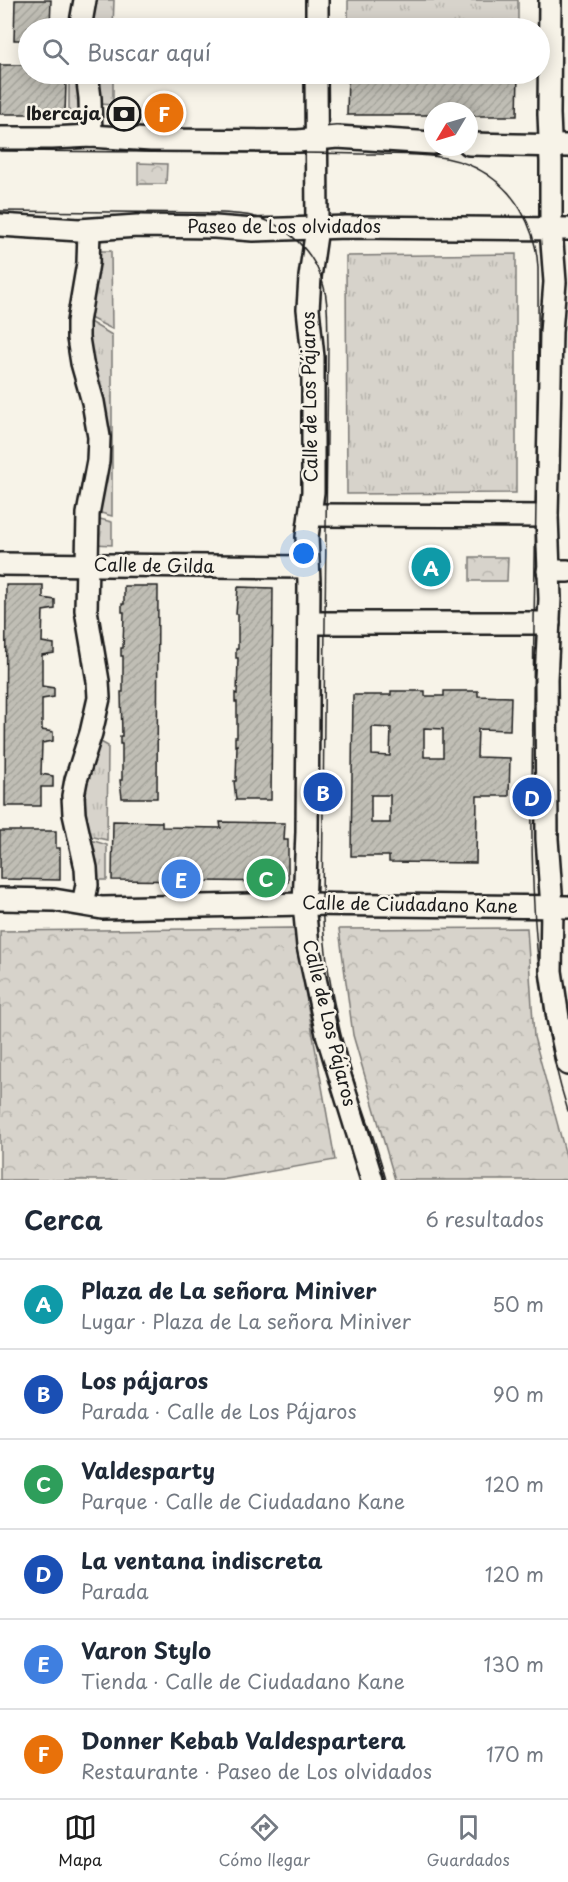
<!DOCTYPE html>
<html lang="es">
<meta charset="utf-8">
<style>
:root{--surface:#fff;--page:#f6f6f7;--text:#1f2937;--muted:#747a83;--line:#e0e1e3;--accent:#1c1c1c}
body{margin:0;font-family:"Playpen Sans",sans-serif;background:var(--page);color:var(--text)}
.compass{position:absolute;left:424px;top:102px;width:54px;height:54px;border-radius:50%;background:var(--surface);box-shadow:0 3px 15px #0003;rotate:232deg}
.you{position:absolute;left:304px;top:554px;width:21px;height:21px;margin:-15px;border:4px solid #fff;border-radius:50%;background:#1a73e8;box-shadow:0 0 0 9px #1a73e833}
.badge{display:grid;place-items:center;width:39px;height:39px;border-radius:50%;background:var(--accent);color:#fff;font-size:20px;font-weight:700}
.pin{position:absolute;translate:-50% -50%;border:3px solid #fff;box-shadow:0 2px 6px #0006}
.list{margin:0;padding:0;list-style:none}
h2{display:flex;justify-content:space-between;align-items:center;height:78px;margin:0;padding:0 24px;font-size:26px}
h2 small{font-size:20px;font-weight:400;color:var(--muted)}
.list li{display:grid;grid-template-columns:39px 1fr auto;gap:18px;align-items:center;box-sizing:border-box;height:90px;padding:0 24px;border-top:2px solid var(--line)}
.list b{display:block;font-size:22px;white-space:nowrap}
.list p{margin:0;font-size:20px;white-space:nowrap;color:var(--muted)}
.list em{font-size:20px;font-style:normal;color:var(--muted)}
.icon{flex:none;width:33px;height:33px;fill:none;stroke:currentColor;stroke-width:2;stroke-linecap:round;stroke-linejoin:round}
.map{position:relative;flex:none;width:568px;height:1180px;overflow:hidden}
.search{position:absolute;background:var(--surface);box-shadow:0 3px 15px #0003;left:18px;right:18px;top:18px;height:66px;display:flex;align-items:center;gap:15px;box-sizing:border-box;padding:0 21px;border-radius:33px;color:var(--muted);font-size:22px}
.sheet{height:618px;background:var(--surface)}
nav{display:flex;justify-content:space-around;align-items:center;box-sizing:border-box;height:84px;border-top:2px solid var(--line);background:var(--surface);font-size:16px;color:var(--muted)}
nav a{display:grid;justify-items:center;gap:3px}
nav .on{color:var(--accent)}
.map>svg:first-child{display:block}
.grass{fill:url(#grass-tufts);stroke:#7a7874;stroke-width:1.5}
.park{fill:url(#park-crowns);stroke:#7a7874;stroke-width:1.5}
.building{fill:url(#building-hatch);stroke:#1c1c1c;stroke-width:1.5;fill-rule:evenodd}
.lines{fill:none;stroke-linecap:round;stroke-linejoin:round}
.street-casing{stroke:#1c1c1c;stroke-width:26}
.street{stroke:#f7f3e8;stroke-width:21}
.tram{stroke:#1c1c1c;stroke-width:1.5}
.labels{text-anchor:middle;stroke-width:5;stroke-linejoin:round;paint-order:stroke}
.poi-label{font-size:18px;font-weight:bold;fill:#1c1c1c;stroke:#f7f3e8;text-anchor:end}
.street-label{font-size:18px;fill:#1c1c1c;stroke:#f7f3e8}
</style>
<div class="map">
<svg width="568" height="1180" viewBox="0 0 568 1180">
<defs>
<pattern id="grass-tufts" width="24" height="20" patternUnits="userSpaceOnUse" patternTransform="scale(1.5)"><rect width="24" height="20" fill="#d7d3cb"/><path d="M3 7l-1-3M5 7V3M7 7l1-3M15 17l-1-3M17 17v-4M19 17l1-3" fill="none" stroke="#b8b5ae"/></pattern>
<pattern id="park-crowns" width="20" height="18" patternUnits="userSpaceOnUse" patternTransform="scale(1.5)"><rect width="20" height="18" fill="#d7d3cb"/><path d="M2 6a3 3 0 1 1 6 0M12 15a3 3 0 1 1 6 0" fill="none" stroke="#b8b5ae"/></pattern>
<pattern id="building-hatch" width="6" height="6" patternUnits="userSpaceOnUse" patternTransform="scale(1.5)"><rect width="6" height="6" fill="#c0beb5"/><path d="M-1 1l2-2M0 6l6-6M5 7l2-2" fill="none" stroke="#a4a39b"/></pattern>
</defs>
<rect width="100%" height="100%" fill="#f7f3e8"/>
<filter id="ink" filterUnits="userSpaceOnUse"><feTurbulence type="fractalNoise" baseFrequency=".0167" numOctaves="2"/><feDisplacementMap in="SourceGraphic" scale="12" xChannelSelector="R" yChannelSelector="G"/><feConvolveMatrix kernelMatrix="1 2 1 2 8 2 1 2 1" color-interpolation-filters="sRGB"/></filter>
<g filter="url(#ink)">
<g class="grass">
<polygon points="95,0 114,0 113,28 90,28"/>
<rect x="348" y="0" width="170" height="28"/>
<polygon points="69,74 77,74 82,114 69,114"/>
<polygon points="96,74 113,78 113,105 101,104"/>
<polygon points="99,251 111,251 112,329 88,317 97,282"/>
<polygon points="516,254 516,493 347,494 346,256"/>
<polygon points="88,321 112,335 112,516 97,512 108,444 107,419 89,354"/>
<polygon points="96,518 112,522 112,545 95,544"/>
<path d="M99,741L108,746L107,840L90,836C80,799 87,776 99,741Z"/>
<polygon points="91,840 107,845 107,880 95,880"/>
</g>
<g class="park">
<polygon points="138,163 167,164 166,184 138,184"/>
<polygon points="470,557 508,557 507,581 470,581"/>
<polygon points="294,928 335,1160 221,1180 0,1180 0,931"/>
<polygon points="527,928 534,1037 568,1163 568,1180 395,1180 353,1035 339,929"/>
</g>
<g class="building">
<polygon points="15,0 51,0 50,28 28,28 28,40 14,40"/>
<polygon points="0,65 28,65 28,74 63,74 63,82 66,82 65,114 0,114"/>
<polygon points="348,74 518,74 517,116 469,116 469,111 433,111 433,115 347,115"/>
<polygon points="6,585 43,585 43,598 55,600 55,609 43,611 42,642 54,644 54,653 42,655 42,686 54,688 54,697 42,699 42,730 53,732 53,741 42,743 41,774 53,776 53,787 41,787 41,806 5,806"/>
<polygon points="124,586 158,586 157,798 122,798 120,780 122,780 122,744 120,744 120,736 122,736 121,692 123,692 123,656 121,656 121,648 123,648 124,612 122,612 122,604 124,604"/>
<polygon points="238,587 273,588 271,800 236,800 234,781 236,781 237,745 235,746 235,737 237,737 237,702 235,702 235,693 237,694 238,658 236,658 236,649 238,649 238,614 236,614"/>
<path d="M391,691H425V696H444V691H478V696L511,697L510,730L478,729L477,757L510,758L509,796H477L476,863L389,862V856H351L353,695H391ZM372,727L391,728L390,756L372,755ZM424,728L443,729V757H424ZM371,795H390V823H371Z"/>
<polygon points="113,821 162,822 162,827 221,828 220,822 285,823 284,840 288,840 288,882 112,880"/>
<polygon points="0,831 56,831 56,848 60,848 60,880 0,879"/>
</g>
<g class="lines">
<g class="street-casing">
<g id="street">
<polyline points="550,0 549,114 551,162 551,229 555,282 551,332 547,516 550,599 546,679 547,839 552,907 551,971 558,1018 568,1064"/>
<polyline points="80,28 85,0"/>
<polyline points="317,28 317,0"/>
<polyline points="87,74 90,98 91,136"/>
<polyline points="316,74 317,228 310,277 308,309 313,357 313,492 307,537 309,582 307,832 304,904 308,946 327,1034 372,1180"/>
<polyline points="0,138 52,138 91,136 151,140 298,141 337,137 433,143"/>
<polyline points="469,144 568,146"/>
<polyline points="0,225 79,230 137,226 215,227 253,230 347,227 568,229"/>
<polyline points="310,515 547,516"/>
<polyline points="0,564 308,567"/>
<polyline points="548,571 568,571"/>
<polyline points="309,623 549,623"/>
<polyline points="0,899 54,900 102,908 304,904 568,907"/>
<polyline points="83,904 87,885 86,868 74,814 73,796 76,780 91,733 99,698 98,681 86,610 88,514 98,461 99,437 93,402 82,363 78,338 78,322 88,263 89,230"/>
</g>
</g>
<use href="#street" class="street"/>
<g class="tram">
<path d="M0,151C100,152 200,152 301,153C326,153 352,154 378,154C411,155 446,153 476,168C514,187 536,226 538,268C539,415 534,564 533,711C531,845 527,982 568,1111"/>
<path d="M0,211L223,213C232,214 242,214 251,216C286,223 316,253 324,287C329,305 327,324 328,343L322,904C324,957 333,1007 347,1058C359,1099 375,1138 386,1180"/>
</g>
</g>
</g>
<defs>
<g id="bank-ring" transform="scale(1.725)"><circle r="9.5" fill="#f7f3e8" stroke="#1c1c1c" stroke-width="1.5"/><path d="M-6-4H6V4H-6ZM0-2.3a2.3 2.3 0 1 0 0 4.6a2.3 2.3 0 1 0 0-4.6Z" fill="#1c1c1c"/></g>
</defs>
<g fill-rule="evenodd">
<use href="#bank-ring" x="124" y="114"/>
</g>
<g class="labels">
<g class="poi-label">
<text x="101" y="120">Ibercaja</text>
</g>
<g class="street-label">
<text x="284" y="233">Paseo de Los olvidados</text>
<text transform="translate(310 397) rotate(-91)" y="6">Calle de Los Pájaros</text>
<text transform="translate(154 566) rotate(1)" y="6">Calle de Gilda</text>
<text transform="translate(410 905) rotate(1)" y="6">Calle de Ciudadano Kane</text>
<text transform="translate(329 1023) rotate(76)" y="6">Calle de Los Pájaros</text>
</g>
</g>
</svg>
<svg class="compass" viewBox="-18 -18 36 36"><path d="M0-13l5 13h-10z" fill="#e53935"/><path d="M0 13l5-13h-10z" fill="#747a83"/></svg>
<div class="you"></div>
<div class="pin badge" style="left:431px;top:567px;background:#0f9aa8">A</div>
<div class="pin badge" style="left:323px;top:792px;background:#1a4fb4">B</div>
<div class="pin badge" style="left:266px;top:878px;background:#2e9e5b">C</div>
<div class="pin badge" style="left:532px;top:797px;background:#1a4fb4">D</div>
<div class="pin badge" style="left:181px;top:879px;background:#3f7fe0">E</div>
<div class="pin badge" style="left:164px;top:113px;background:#e8710a">F</div>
<div class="search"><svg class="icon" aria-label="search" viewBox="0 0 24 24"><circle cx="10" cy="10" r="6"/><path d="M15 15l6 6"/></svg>Buscar aquí</div>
</div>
<section class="sheet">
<h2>Cerca<small>6 resultados</small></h2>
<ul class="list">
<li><span class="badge" style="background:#0f9aa8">A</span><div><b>Plaza de La señora Miniver</b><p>Lugar · Plaza de La señora Miniver</p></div><em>50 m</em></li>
<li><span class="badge" style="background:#1a4fb4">B</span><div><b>Los pájaros</b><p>Parada · Calle de Los Pájaros</p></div><em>90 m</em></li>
<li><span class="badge" style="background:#2e9e5b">C</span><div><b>Valdesparty</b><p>Parque · Calle de Ciudadano Kane</p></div><em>120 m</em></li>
<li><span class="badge" style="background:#1a4fb4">D</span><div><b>La ventana indiscreta</b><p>Parada</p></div><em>120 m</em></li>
<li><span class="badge" style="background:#3f7fe0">E</span><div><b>Varon Stylo</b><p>Tienda · Calle de Ciudadano Kane</p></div><em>130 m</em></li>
<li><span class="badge" style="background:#e8710a">F</span><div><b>Donner Kebab Valdespartera</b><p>Restaurante · Paseo de Los olvidados</p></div><em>170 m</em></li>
</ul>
</section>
<nav>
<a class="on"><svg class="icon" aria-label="map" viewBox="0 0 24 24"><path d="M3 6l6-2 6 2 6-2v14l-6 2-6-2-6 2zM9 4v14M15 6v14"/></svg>Mapa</a>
<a><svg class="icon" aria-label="directions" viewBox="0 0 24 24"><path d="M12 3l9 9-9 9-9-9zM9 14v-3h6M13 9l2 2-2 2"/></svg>Cómo llegar</a>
<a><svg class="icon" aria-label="saved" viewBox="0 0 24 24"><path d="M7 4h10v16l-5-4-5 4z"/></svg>Guardados</a>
</nav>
